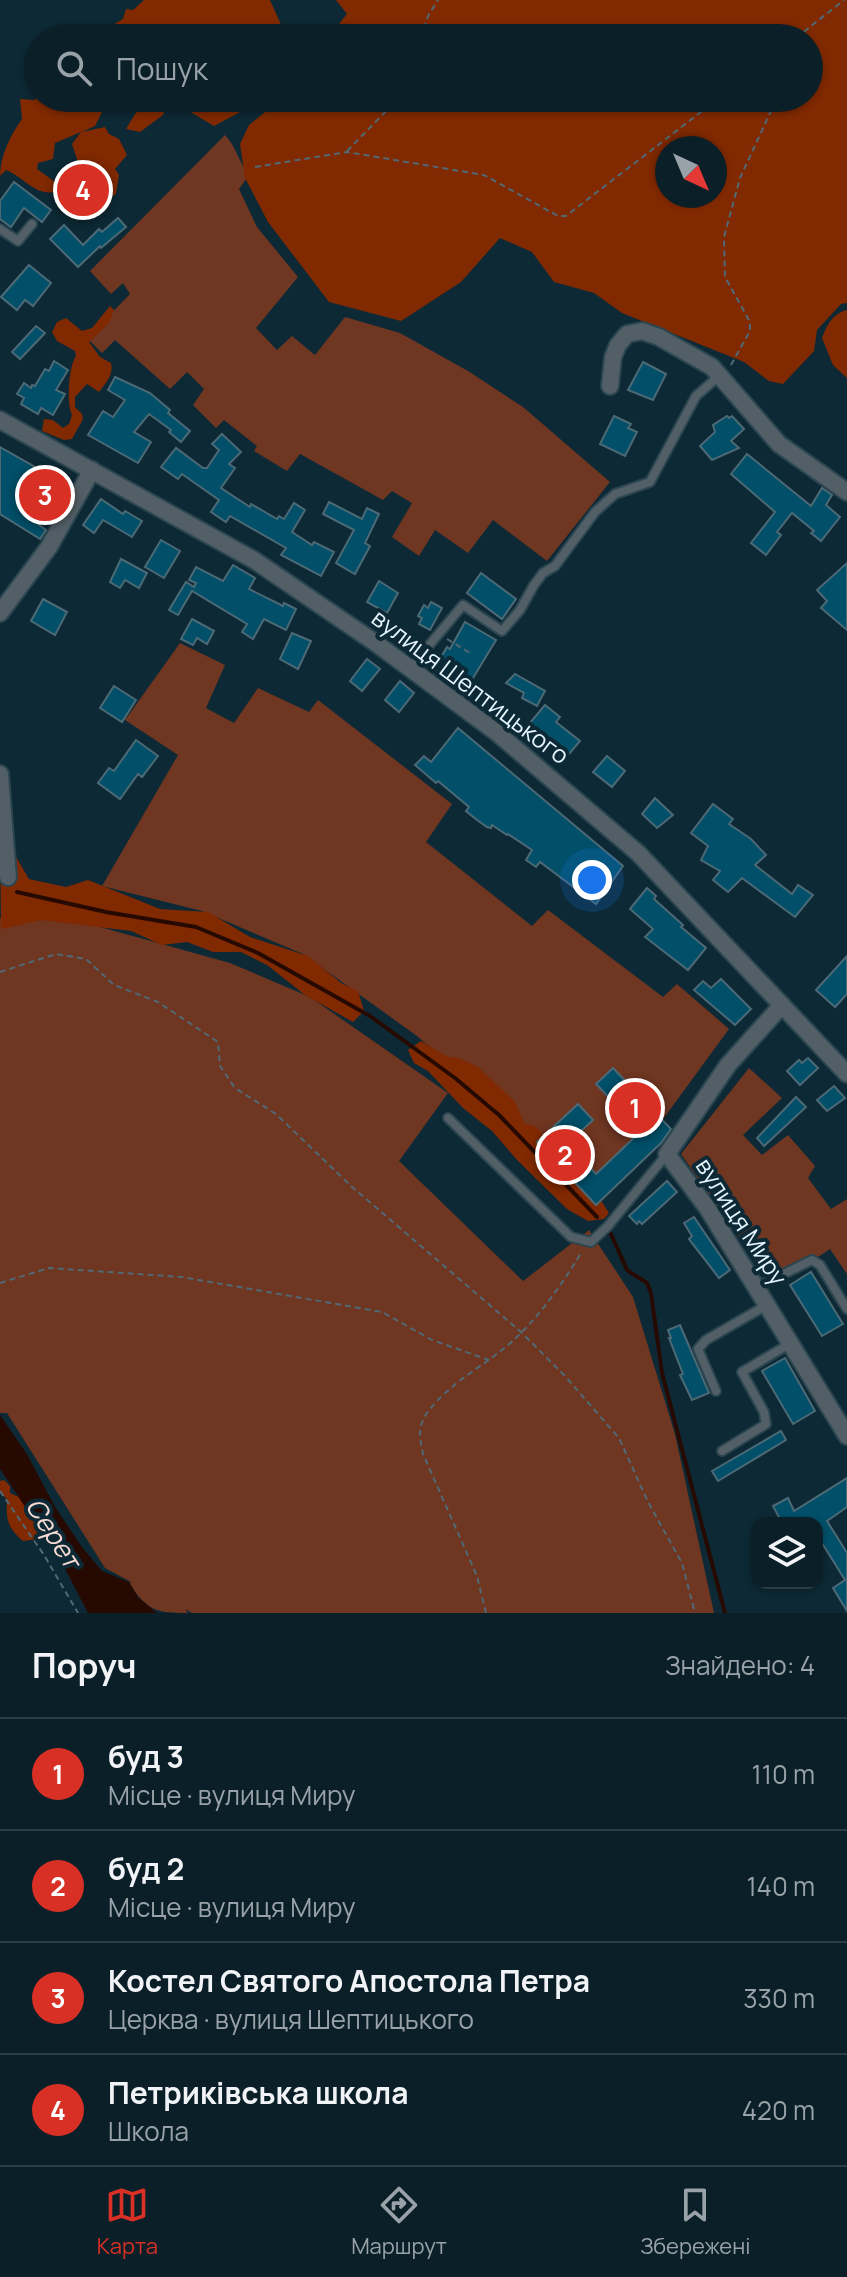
<!DOCTYPE html>
<html lang="uk">
<meta charset="utf-8">
<style>
:root{--surface:#0a1f28;--page:#182c34;--text:#f1f3f6;--muted:#99a2a8;--line:#2a3d45;--accent:#d93025}
body{margin:0;font-family:Manrope,sans-serif;background:var(--page);color:var(--text)}
.controls{position:absolute;right:24px;bottom:24px;display:grid;overflow:hidden;border-radius:16px;box-shadow:0 2px 6px #0004}
.controls button{width:72px;height:72px;display:grid;place-items:center;padding:0;border:0;border-bottom:2px solid var(--line);background:var(--surface);color:var(--text);font:40px sans-serif}
.compass{position:absolute;left:655px;top:136px;width:72px;height:72px;border-radius:50%;background:var(--surface);box-shadow:0 2px 6px #0004;rotate:136deg}
.you{position:absolute;left:592px;top:880px;width:28px;height:28px;margin:-20px;border:6px solid #fff;border-radius:50%;background:#1a73e8;box-shadow:0 0 0 12px #1a73e833}
.badge{display:grid;place-items:center;width:52px;height:52px;border-radius:50%;background:var(--accent);color:#fff;font-size:26px;font-weight:700}
.pin{position:absolute;translate:-50% -50%;border:4px solid #fff;box-shadow:0 2px 8px #0006}
.list{margin:0;padding:0;list-style:none}
h2{display:flex;justify-content:space-between;align-items:center;height:104px;margin:0;padding:0 32px;font-size:34px}
h2 small{font-size:26px;font-weight:400;color:var(--muted)}
.list li{display:grid;grid-template-columns:52px 1fr auto;gap:24px;align-items:center;box-sizing:border-box;height:112px;padding:0 32px;border-top:2px solid var(--line)}
.list b{display:block;font-size:30px;white-space:nowrap}
.list p{margin:0;font-size:26px;white-space:nowrap;color:var(--muted)}
.list em{font-size:26px;font-style:normal;color:var(--muted)}
.icon{flex:none;width:44px;height:44px;fill:none;stroke:currentColor;stroke-width:2;stroke-linecap:round;stroke-linejoin:round}
.map{position:relative;flex:none;width:847px;height:1613px;overflow:hidden}
.search{position:absolute;background:var(--surface);box-shadow:0 2px 6px #0004;left:24px;right:24px;top:24px;height:88px;display:flex;align-items:center;gap:20px;box-sizing:border-box;padding:0 28px;border-radius:44px;color:var(--muted);font-size:30px}
.sheet{height:552px;background:var(--surface)}
nav{display:flex;justify-content:space-around;align-items:center;box-sizing:border-box;height:112px;border-top:2px solid var(--line);background:var(--surface);font-size:22px;color:var(--muted)}
nav a{display:grid;justify-items:center;gap:4px}
nav .on{color:var(--accent)}
.map>svg:first-child{display:block}
.green{fill:#6f3621}
.forest{fill:#812900;fill-rule:evenodd}
.water{fill:#260a02}
.lines{fill:none;stroke-linecap:round;stroke-linejoin:round}
.stream{stroke:#260a02;stroke-width:4}
.building{fill:#014f68;stroke:#4c6976;stroke-width:2}
.lane-casing{stroke:#2b4651;stroke-width:12}
.street-casing{stroke:#2b4651;stroke-width:20}
.path{stroke:#516974;stroke-width:2;stroke-dasharray:6 4;stroke-linecap:butt}
.lane{stroke:#535f66;stroke-width:8}
.street{stroke:#535f66;stroke-width:16}
.labels{text-anchor:middle;stroke-width:8;stroke-linejoin:round;paint-order:stroke}
.street-label{font-size:24px;fill:#e6f6fe;stroke:#0d2935}
.water-label{font-size:26px;font-style:italic;fill:#f6dcd3;stroke:#0d2935}
</style>
<div class="map">
<svg width="847" height="1613" viewBox="0 0 847 1613">
<rect width="100%" height="100%" fill="#0d2935"/>
<g class="green">
<path d="M225,135C237,148 238,161 249,175L239,189L257,227L298,277L256,328L277,350L292,336L315,355L345,317L400,333L468,371L523,407L610,482L547,561L493,520L468,553L435,530L419,556L392,537L412,503L392,491L383,500L300,454L287,471L254,451L257,446L224,420L216,428L193,405L204,389L187,372L170,389L115,340L102,353L87,338L130,294L123,283L111,294L90,271Z"/>
<polygon points="180,643 225,665 206,708 234,723 258,688 309,712 318,700 452,804 426,842 532,926 548,910 663,997 677,984 729,1029 606,1197 417,1036 303,954 202,911 102,886 178,755 125,720"/>
<path d="M10,902L230,963L310,997L448,1093L399,1161L523,1281L589,1230L633,1297L675,1434L714,1613H192L185,1609L188,1613C157,1613 146,1611 129,1582L133,1583L105,1568L7,1413H0V919Z"/>
<polygon points="749,1068 782,1098 743,1135 762,1155 788,1135 815,1166 808,1178 831,1209 847,1199 847,1274 830,1249 773,1287 681,1154"/>
</g>
<g class="forest">
<polygon points="144,0 270,0 287,38 102,38 111,26 123,19 126,9 133,10"/>
<path d="M336,0H847V303L841,304L817,330L814,351L783,384L769,381L744,362L622,313L594,293L554,282L532,252L500,238L461,282L401,321L329,302L268,222L245,178L240,144L249,125L281,99L291,107L312,98H809V38H332V33L347,14ZM667,148H715V196H667Z"/>
<path d="M38,97L58,98L57,101L95,98L105,106L95,126L82,132L105,127L109,134L119,139L127,155L115,169L119,175L116,194L92,208L82,198L87,169L78,162L72,144L81,132L55,143L53,159L38,163L37,169L55,182V192C35,196 24,177 6,170L0,176C0,156 10,136 22,119L20,99L34,100Z"/>
<polygon points="167,98 266,98 214,126"/>
<polygon points="151,100 165,110 163,115 140,132 126,129 140,106"/>
<path d="M110,306L114,310L109,323L89,342L100,357L111,363C114,374 106,383 99,392L87,384L75,397V407L82,414L83,419L72,439L64,440L42,431L44,419L53,420L63,428L69,424L72,415C66,403 69,365 76,356L75,351L57,341L52,332L57,322L66,318L82,331L92,328Z"/>
<path d="M847,310V378L833,365L822,338C827,325 832,314 847,310Z"/>
<polygon points="0,830 29,879 66,887 88,880 160,909 208,912 250,937 308,956 341,983 358,991 364,1011 353,1022 305,995 267,965 241,952 213,952 187,942 162,945 131,931 41,920 1,929"/>
<polygon points="421,1041 448,1057 459,1058 478,1067 515,1102 524,1123 537,1127 544,1137 583,1173 609,1213 604,1219 588,1221 567,1209 518,1161 492,1131 463,1108 428,1071 414,1063 408,1050"/>
<path d="M4,1480L10,1486V1493L23,1499L44,1533L39,1539L23,1541C7,1527 6,1520 7,1499L0,1493V1481Z"/>
</g>
<polygon class="water" points="0,1415 27,1454 55,1507 82,1547 102,1571 129,1582 138,1597 157,1613 88,1613 62,1563 0,1469"/>
<g class="lines">
<g class="stream">
<polyline points="17,892 106,912 196,927 258,953 370,1016 455,1078 499,1115 597,1217"/>
<polyline points="611,1234 627,1270 647,1283 651,1293 662,1373 725,1613"/>
</g>
</g>
<g class="building">
<polygon points="14,182 51,210 42,222 24,208 11,227 0,219 0,201"/>
<polygon points="118,218 126,227 101,248 100,246 78,267 50,239 64,225 83,245 99,229 102,232"/>
<polygon points="29,265 51,283 33,306 25,300 17,310 1,297"/>
<polygon points="36,326 45,333 20,359 12,352"/>
<polygon points="54,361 68,370 56,390 65,394 53,415 41,408 38,414 21,404 24,398 17,394 24,383 31,388 32,385 35,386 45,369 49,371"/>
<polygon points="643,362 666,374 653,400 628,390"/>
<polygon points="115,377 150,393 170,410 168,413 190,431 181,442 169,432 171,430 149,414 134,432 151,442 138,463 88,435 103,411 113,417 125,400 108,390"/>
<polygon points="614,416 631,424 628,428 637,432 625,456 600,444"/>
<polygon points="727,416 729,418 732,416 744,429 731,441 739,448 712,460 700,446 715,432 713,425"/>
<polygon points="222,434 241,452 229,464 235,468 221,488 250,507 251,504 277,519 279,516 284,519 294,503 305,510 292,532 312,545 314,542 334,552 321,576 281,555 286,548 230,516 226,522 211,512 219,500 182,474 178,479 161,467 176,448 203,468 207,468 219,450 212,444"/>
<polygon points="0,447 35,467 30,478 56,491 38,524 46,530 40,539 0,514"/>
<polygon points="747,454 811,506 822,488 832,495 826,505 840,517 821,541 811,533 814,531 792,513 777,532 781,535 766,555 751,543 775,512 731,474"/>
<polygon points="101,499 123,514 125,511 142,521 132,537 103,520 94,533 83,525"/>
<polygon points="329,502 362,519 367,508 379,514 365,543 370,546 355,574 336,563 354,530 323,514"/>
<polygon points="161,540 180,551 164,578 145,567"/>
<polygon points="121,559 147,573 139,588 125,580 120,588 110,582"/>
<polygon points="847,563 847,630 821,608 827,601 817,590"/>
<polygon points="233,565 255,578 249,589 283,606 284,603 296,609 286,630 264,619 253,639 242,632 247,624 192,591 178,615 169,610 186,582 194,587 196,583 189,580 196,567 223,581"/>
<polygon points="481,573 516,599 502,619 467,593"/>
<polygon points="379,581 398,593 387,613 367,602"/>
<polygon points="43,599 67,612 55,635 31,621"/>
<polygon points="431,602 442,608 430,630 419,624 422,618 418,616 424,605 428,608"/>
<polygon points="192,619 214,631 207,644 197,638 193,645 181,639"/>
<polygon points="465,622 496,640 467,688 434,669 447,647 450,649"/>
<polygon points="292,633 311,641 298,669 280,659"/>
<polygon points="367,659 380,669 362,691 350,681"/>
<polygon points="515,674 545,691 537,706 522,698 524,693 506,683"/>
<polygon points="400,681 414,693 399,712 385,700"/>
<polygon points="114,686 136,700 122,722 100,708"/>
<polygon points="545,705 560,717 556,722 580,741 564,760 555,752 558,748 529,724"/>
<polygon points="458,728 623,866 596,904 540,862 536,867 526,860 532,850 508,834 507,835 492,825 491,828 487,827 477,820 466,811 469,807 438,781 436,783 415,765 424,756 431,762"/>
<polygon points="136,740 158,756 142,777 138,774 120,799 98,783 109,768 114,771"/>
<polygon points="607,756 625,771 612,787 593,772"/>
<polygon points="655,798 673,815 657,828 642,814"/>
<polygon points="713,804 733,819 729,824 751,839 766,855 755,865 792,894 798,885 813,895 795,917 742,878 728,892 713,880 720,871 701,860 708,846 691,833"/>
<polygon points="647,888 656,896 654,899 683,925 681,927 706,948 688,970 645,937 653,929 630,909"/>
<polygon points="847,956 847,994 835,1007 816,990"/>
<polygon points="721,979 751,1009 735,1025 694,990 703,981 711,988"/>
<polygon points="808,1058 818,1068 800,1085 787,1071 799,1060 802,1063"/>
<polygon points="613,1068 671,1129 661,1143 596,1205 537,1142 578,1104 593,1120 568,1143 596,1174 641,1131 596,1084"/>
<polygon points="834,1086 845,1098 827,1111 817,1100"/>
<polygon points="796,1097 806,1107 764,1146 757,1138"/>
<polygon points="667,1181 677,1192 642,1224 639,1221 637,1224 629,1216"/>
<polygon points="694,1217 730,1270 719,1278 689,1239 692,1236 684,1223"/>
<polygon points="811,1272 843,1324 822,1336 790,1285"/>
<polygon points="680,1325 709,1393 692,1400 680,1375 683,1374 669,1338 671,1338 668,1330"/>
<polygon points="785,1358 815,1411 793,1424 762,1371"/>
<polygon points="781,1431 786,1440 718,1481 712,1471"/>
<polygon points="847,1478 847,1507 827,1521 847,1553 847,1611 833,1588 845,1580 817,1535 817,1523 782,1523 773,1506 788,1498 794,1511"/>
</g>
<g class="lines">
<g class="lane-casing">
<g id="lane">
<polyline points="0,229 18,241 32,224"/>
<polyline points="410,668 463,605 502,631 520,610 534,585 543,573 555,566 595,512 615,494 650,482 696,396 719,376"/>
<polyline points="448,1118 571,1237 591,1242 608,1226 667,1154"/>
<polyline points="757,1287 812,1260 820,1265 847,1309"/>
<polyline points="716,1391 698,1349 706,1340 767,1305"/>
<polyline points="722,1451 766,1424 764,1412 742,1372 791,1343"/>
</g>
</g>
<g class="street-casing">
<g id="street">
<polyline points="610,386 613,357 618,345 627,334 642,331 659,337 712,367 779,444 847,492"/>
<polyline points="0,420 254,560 377,644 496,732 638,853 847,1074"/>
<polyline points="0,613 49,547 92,470"/>
<polyline points="0,774 8,877"/>
<polyline points="782,1005 728,1065 667,1154 708,1209 847,1436"/>
</g>
</g>
<g class="path">
<polyline points="421,38 428,16 438,0"/>
<polyline points="796,38 844,0"/>
<polyline points="347,151 399,98"/>
<polyline points="255,167 347,152 484,175 558,216 566,216 719,98"/>
<polyline points="731,365 750,331 750,322 725,277 724,237 740,178 777,98"/>
<polyline points="447,639 470,653"/>
<polyline points="0,972 56,954 86,959 114,985 158,1002 218,1042 220,1066 235,1088 276,1114 351,1186 521,1332 564,1375 619,1438 648,1502 682,1563 695,1613"/>
<polyline points="0,1283 49,1268 182,1277 382,1312 432,1340 489,1360"/>
<polyline points="0,1491 44,1555 78,1613"/>
<path d="M486,1613L477,1576L423,1454C420,1439 417,1427 427,1413C447,1385 482,1367 508,1345C537,1320 561,1286 581,1253"/>
</g>
<use href="#lane" class="lane"/>
<use href="#street" class="street"/>
</g>
<g class="labels">
<g class="street-label">
<text transform="translate(470 687) rotate(37)" y="8">вулиця Шептицького</text>
<text transform="translate(741 1222) rotate(57)" y="8">вулиця Миру</text>
</g>
<g class="water-label">
<text transform="translate(53 1533) rotate(57)" y="9">Серет</text>
</g>
</g>
</svg>
<div class="controls">
<button><svg class="icon" aria-label="layers" viewBox="0 0 24 24"><path d="M12 4l9 5-9 5-9-5zM3 14l9 5 9-5"/></svg></button>
</div>
<svg class="compass" viewBox="-18 -18 36 36"><path d="M0-13l5 13h-10z" fill="#e53935"/><path d="M0 13l5-13h-10z" fill="#99a2a8"/></svg>
<div class="you"></div>
<div class="pin badge" style="left:635px;top:1108px">1</div>
<div class="pin badge" style="left:565px;top:1155px">2</div>
<div class="pin badge" style="left:45px;top:495px">3</div>
<div class="pin badge" style="left:83px;top:190px">4</div>
<div class="search"><svg class="icon" aria-label="search" viewBox="0 0 24 24"><circle cx="10" cy="10" r="6"/><path d="M15 15l6 6"/></svg>Пошук</div>
</div>
<section class="sheet">
<h2>Поруч<small>Знайдено: 4</small></h2>
<ul class="list">
<li><span class="badge">1</span><div><b>буд 3</b><p>Місце · вулиця Миру</p></div><em>110 m</em></li>
<li><span class="badge">2</span><div><b>буд 2</b><p>Місце · вулиця Миру</p></div><em>140 m</em></li>
<li><span class="badge">3</span><div><b>Костел Святого Апостола Петра</b><p>Церква · вулиця Шептицького</p></div><em>330 m</em></li>
<li><span class="badge">4</span><div><b>Петриківська школа</b><p>Школа</p></div><em>420 m</em></li>
</ul>
</section>
<nav>
<a class="on"><svg class="icon" aria-label="map" viewBox="0 0 24 24"><path d="M3 6l6-2 6 2 6-2v14l-6 2-6-2-6 2zM9 4v14M15 6v14"/></svg>Карта</a>
<a><svg class="icon" aria-label="directions" viewBox="0 0 24 24"><path d="M12 3l9 9-9 9-9-9zM9 14v-3h6M13 9l2 2-2 2"/></svg>Маршрут</a>
<a><svg class="icon" aria-label="saved" viewBox="0 0 24 24"><path d="M7 4h10v16l-5-4-5 4z"/></svg>Збережені</a>
</nav>
